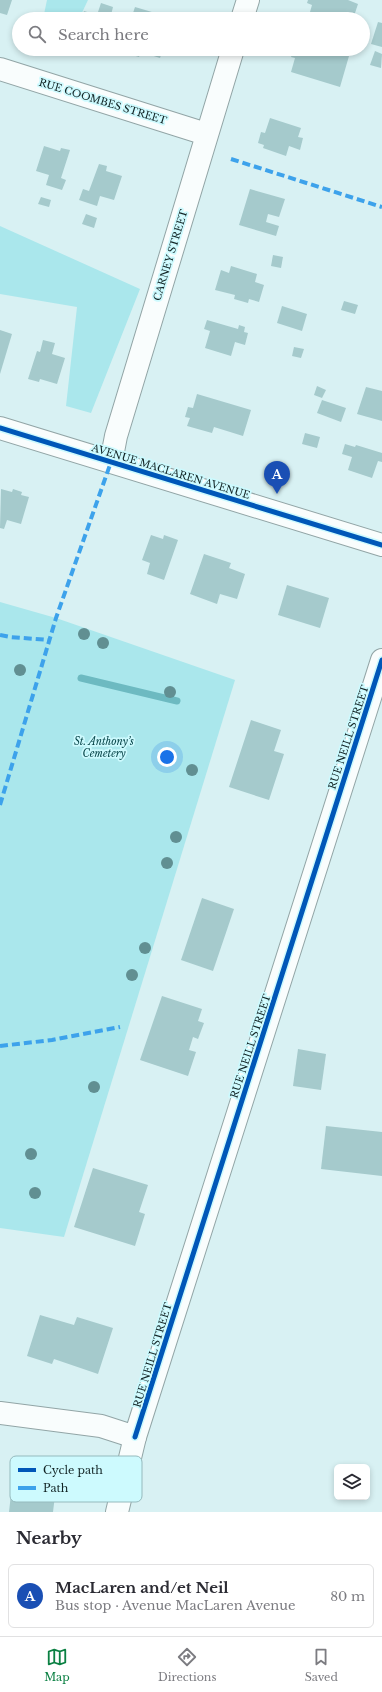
<!DOCTYPE html>
<meta charset="utf-8">
<style>
:root{--surface:#fff;--page:#f7f7f7;--text:#2b2b33;--muted:#7c7c81;--line:#e1e1e2;--accent:#0b8043}
body{margin:0;font-family:"Libre Baskerville",serif;background:var(--page);color:var(--text)}
.controls{position:absolute;right:12px;bottom:12px;display:grid;overflow:hidden;border-radius:6px;box-shadow:0 2px 6px #0003}
.controls button{width:36px;height:36px;display:grid;place-items:center;padding:0;border:0;border-bottom:1px solid var(--line);background:var(--surface);color:var(--text);font:20px sans-serif}
.you{position:absolute;left:167px;top:757px;width:14px;height:14px;margin:-10px;border:3px solid #fff;border-radius:50%;background:#1a73e8;box-shadow:0 0 0 6px #1a73e833}
.badge{display:grid;place-items:center;width:26px;height:26px;border-radius:50%;background:var(--accent);color:#fff;font-size:13px;font-weight:700}
.pin{position:absolute;translate:-50% -33px;filter:drop-shadow(0 1px 2px #0008)}
.pin::after{content:'';position:absolute;top:21px;width:14px;height:12px;background:inherit;clip-path:polygon(0 0,100% 0,50% 100%)}
.list{margin:0;padding:0;list-style:none}
h2{display:flex;justify-content:space-between;align-items:center;height:52px;margin:0;padding:0 16px;font-size:17px}
h2 small{font-size:13px;font-weight:400;color:var(--muted)}
.list li{display:grid;grid-template-columns:26px 1fr auto;gap:12px;align-items:center;box-sizing:border-box;height:64px;margin:0 8px 8px;padding:0 8px;border:1px solid var(--line);border-radius:6px}
.list b{display:block;font-size:15px;white-space:nowrap}
.list p{margin:0;font-size:13px;white-space:nowrap;color:var(--muted)}
.list em{font-size:13px;font-style:normal;color:var(--muted)}
.icon{flex:none;width:22px;height:22px;fill:none;stroke:currentColor;stroke-width:2;stroke-linecap:round;stroke-linejoin:round}
.map{position:relative;flex:none;width:382px;height:1512px;overflow:hidden}
.search{position:absolute;background:var(--surface);box-shadow:0 2px 6px #0003;left:12px;right:12px;top:12px;height:44px;display:flex;align-items:center;gap:10px;box-sizing:border-box;padding:0 14px;border-radius:22px;color:var(--muted);font-size:15px}
.sheet{height:124px;background:var(--surface)}
nav{display:flex;justify-content:space-around;align-items:center;box-sizing:border-box;height:56px;border-top:1px solid var(--line);background:var(--surface);font-size:11px;color:var(--muted)}
nav a{display:grid;justify-items:center;gap:2px}
nav .on{color:var(--accent)}
.map>svg:first-child{display:block}
.green{fill:#aae7ec}
.lines{fill:none;stroke-linecap:round;stroke-linejoin:round}
.stream{stroke:#6dbac1;stroke-width:7}
.building{fill:#a5cacc}
.minor-casing{stroke:#92a5a6;stroke-width:24}
.minor{stroke:#f9fdfd;stroke-width:22}
.quiet{stroke:#3da2eb;stroke-width:4;stroke-dasharray:8 4;stroke-linecap:butt}
.cycleway-casing{stroke:#cdfafe;stroke-width:8}
.cycleway{stroke:#0057b8;stroke-width:5}
.tree{fill:#618f92}
.labels{text-anchor:middle;stroke-width:3.5;stroke-linejoin:round;paint-order:stroke}
.street-label{font-size:10px;fill:#122425;stroke:#cdfafe}
.park-label{font-size:10px;font-style:italic;fill:#003f43;stroke:#cdfafe}
.key{fill:#cdfafe;stroke:#95babd;stroke-width:1}
.key-label{font-size:11px;fill:#122425}
</style>
<div class="map">
<svg width="382" height="1512" viewBox="0 0 382 1512">
<rect width="100%" height="100%" fill="#d8f1f3"/>
<g class="green">
<polygon points="47,0 88,0 79,19 43,19"/>
<polygon points="0,226 140,289 91,413 66,406 77,307 0,294"/>
<polygon points="0,602 56,618 235,680 64,1237 0,1228"/>
</g>
<g class="lines">
<polyline class="stream" points="81,678 177,701"/>
</g>
<g class="building">
<polygon points="0,0 12,0 7,15 0,13"/>
<polygon points="308,0 348,0 358,4 353,19 332,19 310,12 312,5 307,3"/>
<polygon points="101,3 113,7 110,19 81,19 84,11 97,15"/>
<polygon points="135,7 162,15 160,19 131,19"/>
<polygon points="378,22 382,23 382,47 371,44"/>
<polygon points="130,49 163,49 160,58 141,52 139,57 129,54"/>
<polygon points="294,49 326,49 349,56 340,87 291,72 295,58 291,57"/>
<polygon points="375,51 382,54 381,68 370,65"/>
<polygon points="270,118 301,128 298,137 303,138 300,150 289,146 286,156 263,148 264,145 258,143 261,132 265,133"/>
<polygon points="44,146 60,151 61,148 70,150 61,178 66,180 62,190 46,185 49,175 36,171"/>
<polygon points="99,164 107,166 106,171 122,176 114,200 100,196 97,206 79,200 83,189 89,191"/>
<polygon points="250,189 285,199 279,217 268,214 266,222 279,226 276,236 239,225"/>
<polygon points="41,197 51,200 49,207 38,204"/>
<polygon points="86,214 97,218 94,228 82,224"/>
<polygon points="273,255 283,257 281,268 271,266"/>
<polygon points="231,266 257,274 255,282 264,285 259,302 249,299 248,303 234,299 235,295 215,290 221,270 229,273"/>
<polygon points="344,301 358,305 355,314 341,310"/>
<polygon points="282,306 307,314 302,331 277,323"/>
<polygon points="207,320 238,329 239,325 245,327 244,332 248,333 245,345 235,342 231,356 205,348 210,331 204,329"/>
<polygon points="0,330 12,334 0,374"/>
<polygon points="43,340 55,343 52,354 65,358 57,384 40,379 39,382 28,379 37,351 40,352"/>
<polygon points="294,347 304,349 301,358 292,356"/>
<polygon points="317,386 326,390 322,398 314,395"/>
<polygon points="366,387 382,391 382,421 357,414"/>
<polygon points="197,394 251,410 243,436 214,427 212,433 187,426 190,418 185,417 188,407 193,408"/>
<polygon points="322,400 346,408 341,422 317,413"/>
<polygon points="305,433 320,437 317,448 302,444"/>
<polygon points="345,444 355,447 356,445 382,453 382,462 378,461 372,478 348,470 352,457 342,454"/>
<polygon points="1,489 12,492 13,489 22,492 21,495 29,497 21,524 7,520 4,529 0,528"/>
<polygon points="151,535 163,539 164,535 178,540 164,580 147,574 150,563 142,560"/>
<polygon points="204,554 231,563 229,568 245,574 237,599 220,594 217,604 190,594"/>
<polygon points="287,585 329,598 320,628 278,615"/>
<polygon points="251,720 281,730 274,751 284,754 269,800 229,787"/>
<polygon points="202,898 234,909 213,971 181,960"/>
<polygon points="162,996 202,1009 198,1021 204,1023 198,1039 193,1037 189,1050 196,1052 188,1076 140,1060"/>
<polygon points="298,1049 326,1054 321,1090 293,1086"/>
<polygon points="326,1126 382,1132 382,1176 321,1169"/>
<polygon points="93,1168 148,1185 139,1212 145,1214 135,1246 74,1227"/>
<polygon points="40,1315 74,1325 77,1317 113,1328 98,1374 54,1359 52,1364 27,1356"/>
<polygon points="13,1476 37,1478 36,1484 56,1487 53,1512 9,1512"/>
</g>
<g class="lines">
<g class="minor-casing">
<g id="minor">
<polyline points="242,19 248,0"/>
<polyline points="0,69 206,134"/>
<polyline points="0,428 382,545"/>
<polyline points="111,462 116,436 233,49"/>
<polyline points="0,1413 101,1426 135,1437"/>
<polyline points="117,1512 135,1437 382,660"/>
</g>
</g>
<use href="#minor" class="minor"/>
<g class="quiet">
<polyline points="231,159 382,207"/>
<polyline points="0,635 10,637 49,640"/>
<polyline points="0,805 56,618 111,462"/>
<polyline points="0,1046 52,1040 120,1027"/>
</g>
<g class="cycleway-casing">
<g id="cycleway">
<polyline points="0,428 382,545"/>
<polyline points="135,1437 382,660"/>
</g>
</g>
<use href="#cycleway" class="cycleway"/>
</g>
<g class="tree">
<circle cx="84" cy="634" r="6"/>
<circle cx="103" cy="643" r="6"/>
<circle cx="20" cy="670" r="6"/>
<circle cx="170" cy="692" r="6"/>
<circle cx="192" cy="770" r="6"/>
<circle cx="176" cy="837" r="6"/>
<circle cx="167" cy="863" r="6"/>
<circle cx="145" cy="948" r="6"/>
<circle cx="132" cy="975" r="6"/>
<circle cx="94" cy="1087" r="6"/>
<circle cx="31" cy="1154" r="6"/>
<circle cx="35" cy="1193" r="6"/>
</g>
<g class="labels">
<g class="street-label">
<text transform="translate(103 101) rotate(17)" y="4">RUE COOMBES STREET</text>
<text transform="translate(170 255) rotate(-73)" y="4">CARNEY STREET</text>
<text transform="translate(171 471) rotate(17)" y="4">AVENUE MACLAREN AVENUE</text>
<text transform="translate(348 737) rotate(-72)" y="4">RUE NEILL STREET</text>
<text transform="translate(250 1046) rotate(-72)" y="4">RUE NEILL STREET</text>
<text transform="translate(152 1355) rotate(-73)" y="4">RUE NEILL STREET</text>
</g>
<g class="park-label">
<text x="104" y="745">St. Anthony’s<tspan x="104" dy="12">Cemetery</tspan></text>
</g>
</g>
<rect x="10" y="1456" width="132" height="46" rx="6" class="key"/>
<rect x="18" y="1468" width="18" height="4" fill="#0057b8"/>
<rect x="18" y="1486" width="18" height="4" fill="#3da2eb"/>
<g class="key-label">
<text x="43" y="1474">Cycle path</text>
<text x="43" y="1492">Path</text>
</g>
</svg>
<div class="controls">
<button><svg class="icon" aria-label="layers" viewBox="0 0 24 24"><path d="M12 4l9 5-9 5-9-5zM3 14l9 5 9-5"/></svg></button>
</div>
<div class="you"></div>
<div class="pin badge" style="left:277px;top:494px;background:#1a4fb4">A</div>
<div class="search"><svg class="icon" aria-label="search" viewBox="0 0 24 24"><circle cx="10" cy="10" r="6"/><path d="M15 15l6 6"/></svg>Search here</div>
</div>
<section class="sheet">
<h2>Nearby<small></small></h2>
<ul class="list">
<li><span class="badge" style="background:#1a4fb4">A</span><div><b>MacLaren and/et Neil</b><p>Bus stop · Avenue MacLaren Avenue</p></div><em>80 m</em></li>
</ul>
</section>
<nav>
<a class="on"><svg class="icon" aria-label="map" viewBox="0 0 24 24"><path d="M3 6l6-2 6 2 6-2v14l-6 2-6-2-6 2zM9 4v14M15 6v14"/></svg>Map</a>
<a><svg class="icon" aria-label="directions" viewBox="0 0 24 24"><path d="M12 3l9 9-9 9-9-9zM9 14v-3h6M13 9l2 2-2 2"/></svg>Directions</a>
<a><svg class="icon" aria-label="saved" viewBox="0 0 24 24"><path d="M7 4h10v16l-5-4-5 4z"/></svg>Saved</a>
</nav>
